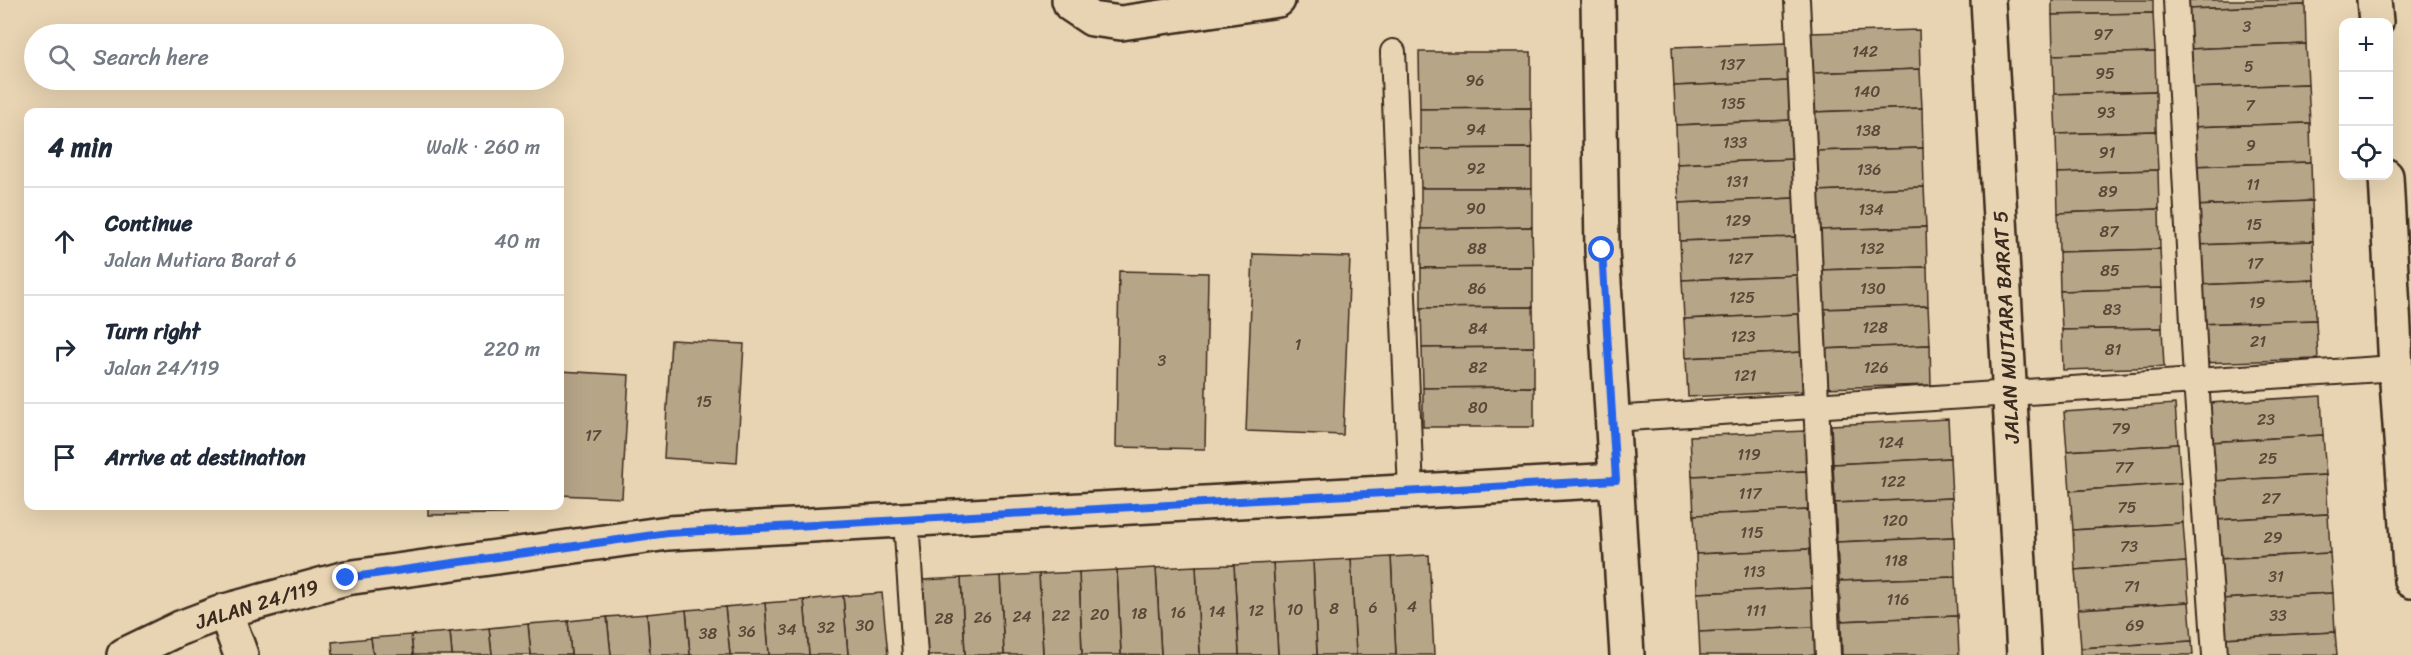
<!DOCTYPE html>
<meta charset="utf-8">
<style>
:root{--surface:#fff;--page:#f6f6f7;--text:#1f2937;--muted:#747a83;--line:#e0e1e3}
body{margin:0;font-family:Sriracha,sans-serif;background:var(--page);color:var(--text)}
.controls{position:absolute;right:18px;top:18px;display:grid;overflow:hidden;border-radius:12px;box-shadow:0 6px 24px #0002}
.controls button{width:54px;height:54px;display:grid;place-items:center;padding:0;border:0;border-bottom:2px solid var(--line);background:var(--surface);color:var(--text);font:30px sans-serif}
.stop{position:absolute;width:18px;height:18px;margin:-14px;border:4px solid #2563eb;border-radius:50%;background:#fff}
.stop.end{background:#2563eb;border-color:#fff;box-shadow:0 2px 6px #0008}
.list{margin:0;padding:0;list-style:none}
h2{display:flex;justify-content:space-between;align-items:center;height:78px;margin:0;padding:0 24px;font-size:26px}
h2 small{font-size:20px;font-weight:400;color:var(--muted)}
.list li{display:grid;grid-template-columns:39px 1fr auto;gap:18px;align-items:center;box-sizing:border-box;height:108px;padding:0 24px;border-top:2px solid var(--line)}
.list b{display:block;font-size:22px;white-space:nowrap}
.list p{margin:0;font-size:20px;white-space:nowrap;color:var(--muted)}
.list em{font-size:20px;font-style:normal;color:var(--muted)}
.icon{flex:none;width:33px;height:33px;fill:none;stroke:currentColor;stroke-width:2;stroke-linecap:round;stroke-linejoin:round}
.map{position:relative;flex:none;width:2411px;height:655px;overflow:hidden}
.search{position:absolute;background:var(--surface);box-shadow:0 6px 24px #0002;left:24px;top:24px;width:540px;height:66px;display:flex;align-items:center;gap:15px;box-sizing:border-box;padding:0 21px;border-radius:33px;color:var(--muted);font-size:22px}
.panel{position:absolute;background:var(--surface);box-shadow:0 6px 24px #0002;left:24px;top:108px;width:540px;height:402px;border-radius:12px}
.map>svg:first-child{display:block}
.building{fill:#b7a588;stroke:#3b2a1e;stroke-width:1.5}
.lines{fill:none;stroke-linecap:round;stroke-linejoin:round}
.service-casing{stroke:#3b2a1e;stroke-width:28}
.minor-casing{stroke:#3b2a1e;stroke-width:38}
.service{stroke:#e8d4b2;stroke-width:24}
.minor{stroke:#e8d4b2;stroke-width:33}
.route{stroke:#2563eb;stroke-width:8}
.labels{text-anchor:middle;stroke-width:6;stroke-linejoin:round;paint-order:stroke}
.number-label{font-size:16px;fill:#5a4938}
.street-label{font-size:20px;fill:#3b2a1e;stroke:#e8d4b2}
</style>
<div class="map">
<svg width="2411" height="655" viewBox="0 0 2411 655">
<rect width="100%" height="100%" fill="#e8d4b2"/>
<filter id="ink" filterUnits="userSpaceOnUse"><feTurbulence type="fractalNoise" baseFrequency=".0167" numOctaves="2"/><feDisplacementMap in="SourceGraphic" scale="12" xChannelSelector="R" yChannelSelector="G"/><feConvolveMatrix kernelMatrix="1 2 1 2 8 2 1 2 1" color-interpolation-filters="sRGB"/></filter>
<g filter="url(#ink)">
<g class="building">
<polygon points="2052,0 2153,0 2153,13 2052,15"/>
<polygon points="2187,0 2305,0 2305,5 2187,9"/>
<polygon points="2305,5 2306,44 2189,49 2187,9"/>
<polygon points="2153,13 2155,52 2053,55 2052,15"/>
<polygon points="1919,30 1920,69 1812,73 1810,33"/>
<polygon points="1789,43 1791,81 1674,86 1672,47"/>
<polygon points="2306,44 2308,84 2191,88 2189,49"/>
<polygon points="1419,52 1531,52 1531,108 1420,109"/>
<polygon points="2155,52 2156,91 2054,94 2053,55"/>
<polygon points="1920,69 1922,108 1813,112 1812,73"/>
<polygon points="1791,81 1793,120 1676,125 1674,86"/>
<polygon points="2308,84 2310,123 2192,127 2191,88"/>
<polygon points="2156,91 2156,131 2056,134 2054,94"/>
<polygon points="1531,108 1532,148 1420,149 1420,109"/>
<polygon points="1922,108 1923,148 1814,151 1813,112"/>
<polygon points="1793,120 1794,159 1677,164 1676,125"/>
<polygon points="2310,123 2311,162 2193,166 2192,127"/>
<polygon points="2156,131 2158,170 2057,173 2056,134"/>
<polygon points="1532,148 1532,188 1421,188 1420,149"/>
<polygon points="1923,148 1924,187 1816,191 1814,151"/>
<polygon points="1794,159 1796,198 1679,203 1677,164"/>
<polygon points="2311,162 2312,201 2194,206 2193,166"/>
<polygon points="2158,170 2159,209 2058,213 2057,173"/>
<polygon points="1924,187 1926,227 1817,230 1816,191"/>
<polygon points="1421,188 1532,188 1532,227 1421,229"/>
<polygon points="1796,198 1797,237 1680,241 1679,203"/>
<polygon points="2312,201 2313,241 2196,245 2194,206"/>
<polygon points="2159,209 2160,249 2059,252 2058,213"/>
<polygon points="1532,227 1533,267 1421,268 1421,229"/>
<polygon points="1926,227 1927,267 1818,270 1817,230"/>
<polygon points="1797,237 1799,275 1682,280 1680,241"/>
<polygon points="2313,241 2315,280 2197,285 2196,245"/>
<polygon points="2160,249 2162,288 2060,291 2059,252"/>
<polygon points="1253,254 1350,257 1343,435 1246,431"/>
<polygon points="1533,267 1533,307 1421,308 1421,268"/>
<polygon points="1927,267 1928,306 1820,309 1818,270"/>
<polygon points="1119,271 1208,273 1205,449 1116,447"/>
<polygon points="1799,275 1801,314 1684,319 1682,280"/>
<polygon points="2315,280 2316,320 2198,324 2197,285"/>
<polygon points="2162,288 2162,328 2062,330 2060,291"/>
<polygon points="1928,306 1930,345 1821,349 1820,309"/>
<polygon points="1533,307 1534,347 1422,348 1421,308"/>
<polygon points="1801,314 1803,352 1686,358 1684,319"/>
<polygon points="2316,320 2318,359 2200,363 2198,324"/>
<polygon points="2162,328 2164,367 2063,370 2062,330"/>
<polygon points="671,340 744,344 737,463 664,458"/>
<polygon points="1930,345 1931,385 1822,388 1821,349"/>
<polygon points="1534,347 1534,387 1423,388 1422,348"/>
<polygon points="1803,352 1805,391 1688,397 1686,358"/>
<polygon points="560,371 629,375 622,498 560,495"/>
<polygon points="1534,387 1534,427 1423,427 1423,388"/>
<polygon points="2321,396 2323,435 2211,442 2209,403"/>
<polygon points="2175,404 2178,444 2067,451 2064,412"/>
<polygon points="1948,419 1950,458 1833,464 1831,425"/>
<polygon points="1805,431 1807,471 1692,476 1690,436"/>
<polygon points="2323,435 2326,475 2213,481 2211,442"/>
<polygon points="2178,444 2181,483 2070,491 2067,451"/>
<polygon points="1950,458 1952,498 1835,503 1833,464"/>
<polygon points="1807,471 1809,510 1694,515 1692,476"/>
<polygon points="2326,475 2328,514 2216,520 2213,481"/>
<polygon points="2181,483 2183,523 2073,530 2070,491"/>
<polygon points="1952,498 1954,537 1837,542 1835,503"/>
<polygon points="428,506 505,506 506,514 428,515"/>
<polygon points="1809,510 1810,549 1696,554 1694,515"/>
<polygon points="2328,514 2330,553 2218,559 2216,520"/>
<polygon points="2183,523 2186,562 2075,570 2073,530"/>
<polygon points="1954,537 1955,577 1839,581 1837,542"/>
<polygon points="1810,549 1812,588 1697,593 1696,554"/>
<polygon points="2330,553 2333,593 2221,599 2218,559"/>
<polygon points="1429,555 1434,655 1396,655 1391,557"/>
<polygon points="1391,557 1396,655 1356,655 1351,559"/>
<polygon points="1351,559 1356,655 1317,655 1313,561"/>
<polygon points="1313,561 1317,655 1278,655 1273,563"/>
<polygon points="2186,562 2189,602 2078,609 2075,570"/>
<polygon points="1273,563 1278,655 1239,655 1234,565"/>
<polygon points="1234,565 1239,655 1200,655 1196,566"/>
<polygon points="1196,566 1200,655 1161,655 1156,568"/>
<polygon points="1156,568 1161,655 1121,655 1117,570"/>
<polygon points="1117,570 1121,655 1082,655 1079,572"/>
<polygon points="1079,572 1082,655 1043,655 1039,574"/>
<polygon points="1039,574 1043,655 1004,655 1000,576"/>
<polygon points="1000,576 1004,655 965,655 961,578"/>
<polygon points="1955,577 1957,616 1841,621 1839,581"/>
<polygon points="961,578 965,655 926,655 922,580"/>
<polygon points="1812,588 1814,627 1699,632 1697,593"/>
<polygon points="882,593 888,655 848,655 843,596"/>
<polygon points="2333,593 2335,632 2223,638 2221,599"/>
<polygon points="843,596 848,655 809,655 804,600"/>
<polygon points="804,600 809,655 769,655 765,603"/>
<polygon points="2189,602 2192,641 2081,648 2078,609"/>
<polygon points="765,603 769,655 730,655 725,607"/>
<polygon points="725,607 730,655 690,655 686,610"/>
<polygon points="686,610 690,655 650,655 647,614"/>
<polygon points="647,614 650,655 611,655 607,617"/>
<polygon points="1957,616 1959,655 1842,655 1841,621"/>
<polygon points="607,617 611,655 571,655 568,621"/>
<polygon points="568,621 571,655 531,655 528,624"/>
<polygon points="528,624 531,655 492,655 489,628"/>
<polygon points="1814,627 1815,655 1700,655 1699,632"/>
<polygon points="489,628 492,655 452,655 450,632"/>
<polygon points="450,632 452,655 413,655 411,635"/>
<polygon points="2335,632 2337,655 2224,655 2223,638"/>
<polygon points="411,635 413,655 373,655 371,638"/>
<polygon points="371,638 373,655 333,655 332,642"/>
<polygon points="2192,641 2193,655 2081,655 2081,648"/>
</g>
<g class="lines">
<g class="service-casing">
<g id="service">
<polyline points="1797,0 1828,655"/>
<polyline points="2176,0 2196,380 2215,655"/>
<polyline points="1393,52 1411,492"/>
<polyline points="1612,419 2396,368"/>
<polyline points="906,520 915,655"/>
</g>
</g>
<g class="minor-casing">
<g id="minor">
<polyline points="1069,0 1071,5 1092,19 1121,23 1278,0"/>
<polyline points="1598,0 1602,250 1627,655"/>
<polyline points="1988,0 2024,655"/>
<polyline points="2374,0 2376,22"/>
<polyline points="2386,176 2396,368 2411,581"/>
<polyline points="225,611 241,655"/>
<polyline points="124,655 180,628 225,611 346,578 668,533 1616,480"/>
</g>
</g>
<use href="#service" class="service"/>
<use href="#minor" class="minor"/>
</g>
</g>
<g class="lines" filter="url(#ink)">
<polyline class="route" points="346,578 668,533 1616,480 1602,250"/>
</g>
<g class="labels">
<g class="number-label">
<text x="2247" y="32">3</text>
<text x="2103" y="40">97</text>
<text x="1865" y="57">142</text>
<text x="1732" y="70">137</text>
<text x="2249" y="72">5</text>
<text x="2105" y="79">95</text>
<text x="1475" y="86">96</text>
<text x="1867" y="97">140</text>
<text x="1733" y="109">135</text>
<text x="2250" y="111">7</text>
<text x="2106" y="118">93</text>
<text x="1476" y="135">94</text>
<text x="1868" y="136">138</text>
<text x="1735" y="148">133</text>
<text x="2251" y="151">9</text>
<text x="2107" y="158">91</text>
<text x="1476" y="174">92</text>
<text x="1869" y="175">136</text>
<text x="1737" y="187">131</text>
<text x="2253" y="190">11</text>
<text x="2108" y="197">89</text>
<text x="1476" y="214">90</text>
<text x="1871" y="215">134</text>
<text x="1738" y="226">129</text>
<text x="2254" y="230">15</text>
<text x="2109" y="237">87</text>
<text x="1477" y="254">88</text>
<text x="1872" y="254">132</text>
<text x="1740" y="264">127</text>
<text x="2255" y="269">17</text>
<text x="2110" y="276">85</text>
<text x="1477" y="294">86</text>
<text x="1873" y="294">130</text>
<text x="1742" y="303">125</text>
<text x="2257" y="308">19</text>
<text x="2112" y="315">83</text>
<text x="1875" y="333">128</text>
<text x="1478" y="334">84</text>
<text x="1743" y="342">123</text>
<text x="2258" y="347">21</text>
<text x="1298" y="350">1</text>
<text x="2113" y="355">81</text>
<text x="1162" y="366">3</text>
<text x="1478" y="373">82</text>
<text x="1876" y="373">126</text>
<text x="1745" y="381">121</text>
<text x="704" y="407">15</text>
<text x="1478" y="413">80</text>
<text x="2266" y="425">23</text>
<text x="2121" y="434">79</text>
<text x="593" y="441">17</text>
<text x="1891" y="448">124</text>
<text x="1749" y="460">119</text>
<text x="2268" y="464">25</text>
<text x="2124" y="473">77</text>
<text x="1893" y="487">122</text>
<text x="1750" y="499">117</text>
<text x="2271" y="504">27</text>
<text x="2127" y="513">75</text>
<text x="1895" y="526">120</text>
<text x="1752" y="538">115</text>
<text x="2273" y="543">29</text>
<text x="2129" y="552">73</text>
<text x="1896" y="566">118</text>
<text x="1754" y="577">113</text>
<text x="2276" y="582">31</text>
<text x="2132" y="592">71</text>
<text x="1898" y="605">116</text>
<text x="1412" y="612">4</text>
<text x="1373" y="613">6</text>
<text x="1334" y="614">8</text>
<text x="1295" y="615">10</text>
<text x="1256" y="616">12</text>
<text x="1756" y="616">111</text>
<text x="1217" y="617">14</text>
<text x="1178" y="618">16</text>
<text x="1139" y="619">18</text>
<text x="1100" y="620">20</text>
<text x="1061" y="621">22</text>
<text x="2278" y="621">33</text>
<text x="1022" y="622">24</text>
<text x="983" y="623">26</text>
<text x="944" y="624">28</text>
<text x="865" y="631">30</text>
<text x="2135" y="631">69</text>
<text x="826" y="633">32</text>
<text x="787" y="635">34</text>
<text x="747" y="637">36</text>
<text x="708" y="639">38</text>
</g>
<g class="street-label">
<text transform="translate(2006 327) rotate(-93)" y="7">JALAN MUTIARA BARAT 5</text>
<text transform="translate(257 604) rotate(-17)" y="7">JALAN 24/119</text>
</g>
</g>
</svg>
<div class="controls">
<button>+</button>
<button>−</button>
<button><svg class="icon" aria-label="locate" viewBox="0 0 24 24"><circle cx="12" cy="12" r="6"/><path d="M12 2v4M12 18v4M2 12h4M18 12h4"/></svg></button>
</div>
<div class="stop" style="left:1602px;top:250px"></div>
<div class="stop end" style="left:346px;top:578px"></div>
<div class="search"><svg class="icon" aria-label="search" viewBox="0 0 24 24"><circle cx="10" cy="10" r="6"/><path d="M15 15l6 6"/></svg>Search here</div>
<section class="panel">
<h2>4 min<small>Walk · 260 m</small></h2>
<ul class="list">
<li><svg class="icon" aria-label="ahead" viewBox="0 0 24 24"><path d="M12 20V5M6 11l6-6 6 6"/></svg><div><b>Continue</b><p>Jalan Mutiara Barat 6</p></div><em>40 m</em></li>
<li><svg class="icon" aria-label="right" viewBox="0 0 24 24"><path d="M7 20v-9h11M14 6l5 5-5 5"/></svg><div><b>Turn right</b><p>Jalan 24/119</p></div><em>220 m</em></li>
<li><svg class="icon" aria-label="arrive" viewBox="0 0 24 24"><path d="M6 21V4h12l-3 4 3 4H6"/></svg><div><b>Arrive at destination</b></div></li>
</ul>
</section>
</div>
